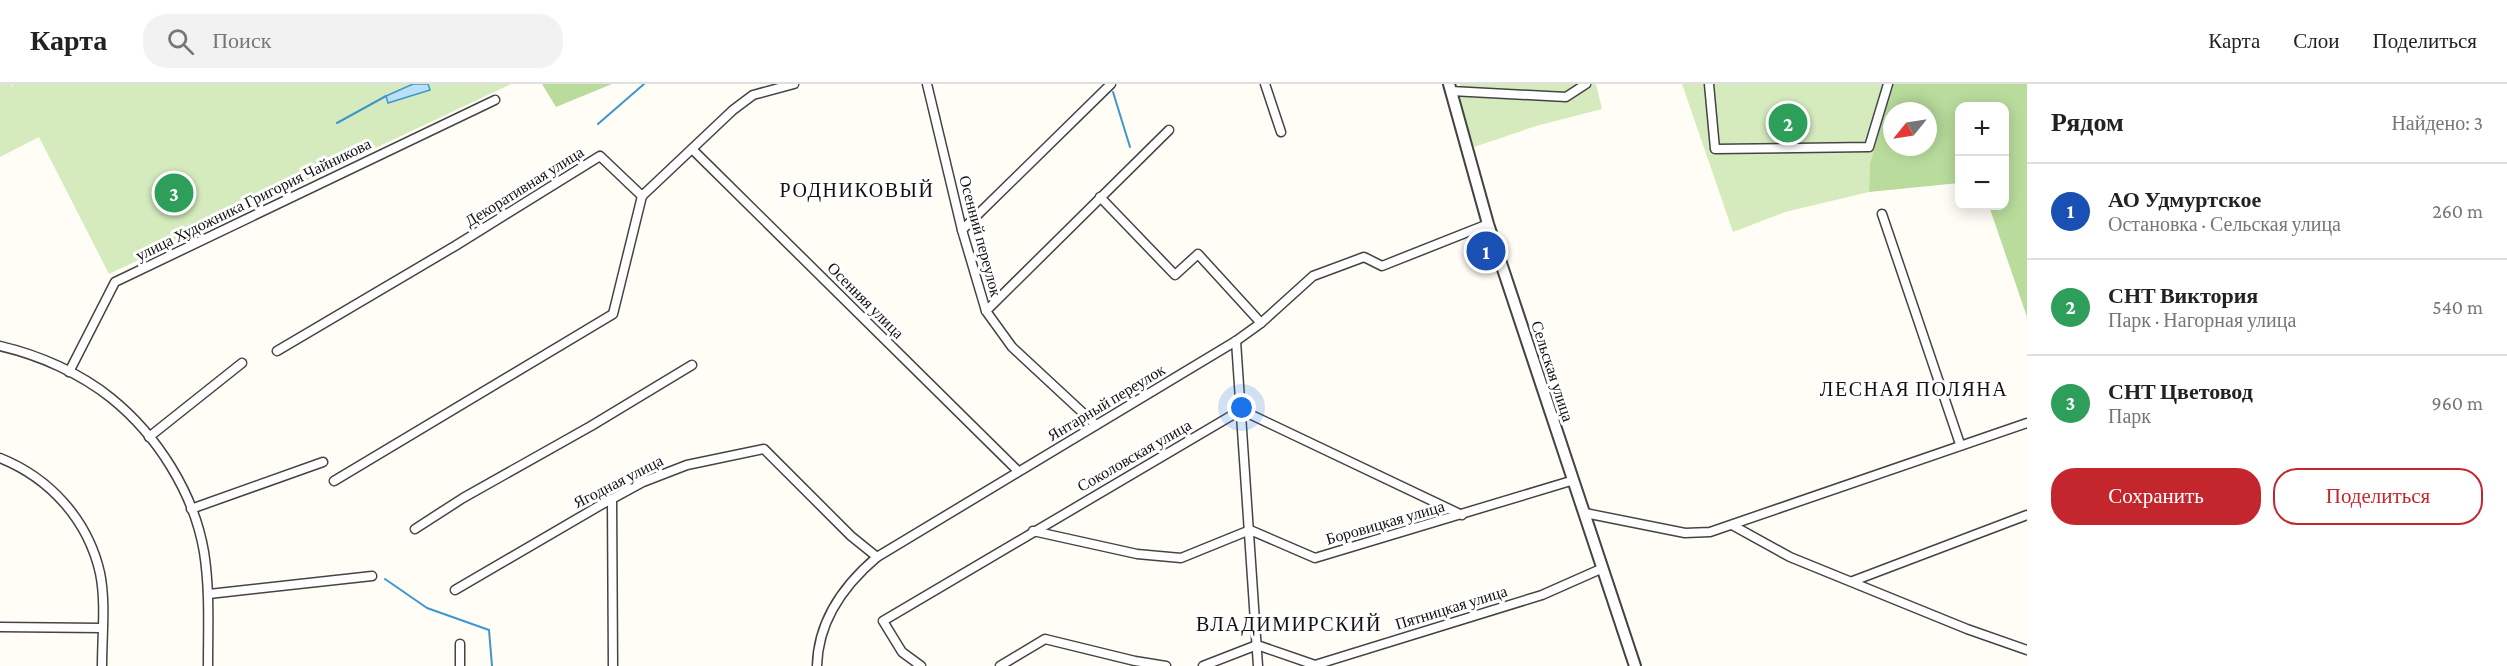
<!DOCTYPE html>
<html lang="ru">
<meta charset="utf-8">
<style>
:root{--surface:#fff;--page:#f2f2f2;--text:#222;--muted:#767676;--line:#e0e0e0;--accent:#c4262e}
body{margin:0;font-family:"Crimson Pro",serif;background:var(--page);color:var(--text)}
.controls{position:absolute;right:18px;top:18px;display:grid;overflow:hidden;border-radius:12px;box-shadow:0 3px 15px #0003}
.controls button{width:54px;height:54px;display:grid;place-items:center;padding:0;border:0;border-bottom:2px solid var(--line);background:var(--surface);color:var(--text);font:30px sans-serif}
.compass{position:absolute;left:1883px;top:18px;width:54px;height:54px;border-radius:50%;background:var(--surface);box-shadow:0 3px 15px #0003;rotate:240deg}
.you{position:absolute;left:1242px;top:324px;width:21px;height:21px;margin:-15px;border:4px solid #fff;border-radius:50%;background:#1a73e8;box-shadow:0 0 0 9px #1a73e833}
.badge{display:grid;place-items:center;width:39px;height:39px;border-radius:50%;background:var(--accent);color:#fff;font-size:20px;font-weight:700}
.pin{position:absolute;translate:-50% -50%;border:3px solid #fff;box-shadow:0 2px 6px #0006}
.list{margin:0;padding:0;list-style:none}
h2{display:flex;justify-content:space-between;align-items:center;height:78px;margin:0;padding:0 24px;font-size:26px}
h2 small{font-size:20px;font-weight:400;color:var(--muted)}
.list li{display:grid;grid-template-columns:39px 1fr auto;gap:18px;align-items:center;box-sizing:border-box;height:96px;padding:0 24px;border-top:2px solid var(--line)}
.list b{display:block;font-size:22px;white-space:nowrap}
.list p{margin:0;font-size:20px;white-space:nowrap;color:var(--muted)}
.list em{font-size:20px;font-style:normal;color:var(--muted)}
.actions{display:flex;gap:12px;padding:18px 24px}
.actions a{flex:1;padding:14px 0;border:2px solid var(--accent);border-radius:24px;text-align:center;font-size:21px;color:var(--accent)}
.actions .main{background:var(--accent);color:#fff}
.icon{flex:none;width:33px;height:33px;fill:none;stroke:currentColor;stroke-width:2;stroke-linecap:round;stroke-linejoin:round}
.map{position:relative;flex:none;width:2027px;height:582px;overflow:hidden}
header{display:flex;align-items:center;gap:36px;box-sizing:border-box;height:84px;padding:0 30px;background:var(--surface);border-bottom:2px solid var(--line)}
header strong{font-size:28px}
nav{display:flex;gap:33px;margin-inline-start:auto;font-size:21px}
.search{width:420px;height:54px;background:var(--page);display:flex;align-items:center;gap:15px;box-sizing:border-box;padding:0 21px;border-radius:24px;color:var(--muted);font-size:22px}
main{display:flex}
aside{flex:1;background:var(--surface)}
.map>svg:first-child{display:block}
.green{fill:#d5ebbd}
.forest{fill:#b9dc9c;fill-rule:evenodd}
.water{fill:#b9e0f7;stroke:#3f96cf;stroke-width:1.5}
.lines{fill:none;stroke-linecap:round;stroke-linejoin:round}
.stream{stroke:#3f96cf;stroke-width:2}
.minor-casing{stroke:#444;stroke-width:11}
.tertiary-casing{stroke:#444;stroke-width:14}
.minor{stroke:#fff;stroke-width:8}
.tertiary{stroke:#fff;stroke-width:10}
.labels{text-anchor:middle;stroke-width:6;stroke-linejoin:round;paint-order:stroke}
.street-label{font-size:16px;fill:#111;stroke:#fff}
.quarter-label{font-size:20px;letter-spacing:1.5px;fill:#111;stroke:#fff}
</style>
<header>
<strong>Карта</strong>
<div class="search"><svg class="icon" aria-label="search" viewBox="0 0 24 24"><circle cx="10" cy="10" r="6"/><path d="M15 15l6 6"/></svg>Поиск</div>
<nav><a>Карта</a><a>Слои</a><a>Поделиться</a></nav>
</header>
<main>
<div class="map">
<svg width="2027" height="582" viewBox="0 0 2027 582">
<rect width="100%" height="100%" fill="#fffdf5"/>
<g class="green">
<polygon points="0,0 11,0 15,7 12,0 511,0 109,190 39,53 0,73"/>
<polygon points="1460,0 1596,0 1602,25 1536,42 1474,63 1457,12 1463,11"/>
<polygon points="1682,0 1893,0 1870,79 1869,108 1785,128 1733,148"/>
</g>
<g class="forest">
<polygon points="542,0 612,0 556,23"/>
<path d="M1893,0H2027V233L1989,122H2004V22H1960L1959,99L1869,108L1870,79ZM1892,27H1928V63H1892Z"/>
</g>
<polygon class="water" points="413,0 428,0 430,6 388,19 386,12"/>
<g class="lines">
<g class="stream">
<polyline points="1113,8 1130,63"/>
<polyline points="337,39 386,12"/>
<polyline points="598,40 644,0"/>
<polyline points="385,495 427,524 489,546 492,582"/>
</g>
<g class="minor-casing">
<g id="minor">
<polyline points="927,0 962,146 986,227 1012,263 1096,341"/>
<polyline points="1265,0 1281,48"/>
<polyline points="1709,0 1715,65 1869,63 1888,0"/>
<polyline points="1451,7 1566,13 1586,0"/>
<polyline points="693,66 1018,387"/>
<polyline points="642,112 733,26 753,11 794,0"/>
<polyline points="1882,130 1960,360"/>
<polyline points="962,146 1111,0"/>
<polyline points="986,227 1169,46"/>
<polyline points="1261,239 1313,192 1364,173 1382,182 1488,140"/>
<polyline points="1236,257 1258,582"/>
<path d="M0,262C39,271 80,289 111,314C157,351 194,409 204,468C210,506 208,544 208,582"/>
<polyline points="277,267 455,162 600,72 642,112"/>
<polyline points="69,288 115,198 495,16"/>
<polyline points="149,353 242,279"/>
<path d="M0,374C50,394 88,436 100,489C106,518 102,552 102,582"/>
<polyline points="334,397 613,230 642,112"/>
<polyline points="612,415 613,582"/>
<polyline points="191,425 323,378"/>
<polyline points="1585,429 1685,449 1710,448 2027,339"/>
<polyline points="1732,441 1790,473 1967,545 2027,566"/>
<polyline points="415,445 463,414 591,342 692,281"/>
<polyline points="1033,447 1137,470 1181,474 1250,446 1315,474 1574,396"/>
<polyline points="1853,497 2027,431"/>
<polyline points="455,506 599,422 643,398 687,381 764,365 851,452 877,473"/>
<polyline points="209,510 372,492"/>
<polyline points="0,543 102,544"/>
<polyline points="460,560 460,582"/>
<path d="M817,582C818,537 844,501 877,473L1236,257L1261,239L1198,170L1175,191L1100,113"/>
<polyline points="921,582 902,568 883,537 1241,326 1462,431"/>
<polyline points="1000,582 1045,555 1135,577 1166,582"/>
<polyline points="1203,582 1257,561 1315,581 1542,511 1603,484"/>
</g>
</g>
<g class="tertiary-casing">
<polyline id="tertiary" points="1449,0 1488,140 1635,582"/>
</g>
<use href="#minor" class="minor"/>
<use href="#tertiary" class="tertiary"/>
</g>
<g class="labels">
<g class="street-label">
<text transform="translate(524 102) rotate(-32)" y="6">Декоративная улица</text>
<text transform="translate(253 115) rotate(-26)" y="6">улица Художника Григория Чайникова</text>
<text transform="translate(981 152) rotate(75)" y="6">Осенний переулок</text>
<text transform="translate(866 216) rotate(45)" y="6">Осенняя улица</text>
<text transform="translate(1553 287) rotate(72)" y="6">Сельская улица</text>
<text transform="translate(1106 318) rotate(-31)" y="6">Янтарный переулок</text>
<text transform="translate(1134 371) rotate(-30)" y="6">Соколовская улица</text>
<text transform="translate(618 397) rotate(-27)" y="6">Ягодная улица</text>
<text transform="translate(1385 438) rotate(-16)" y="6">Боровицкая улица</text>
<text transform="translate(1451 523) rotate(-17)" y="6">Пятницкая улица</text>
</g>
<g class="quarter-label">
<text x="857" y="113">РОДНИКОВЫЙ</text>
<text x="1914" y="312">ЛЕСНАЯ ПОЛЯНА</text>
<text x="1289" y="547">ВЛАДИМИРСКИЙ</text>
</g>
</g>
</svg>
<div class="controls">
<button>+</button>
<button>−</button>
</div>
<svg class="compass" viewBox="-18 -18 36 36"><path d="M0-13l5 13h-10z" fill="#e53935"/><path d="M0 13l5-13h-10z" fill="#767676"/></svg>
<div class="you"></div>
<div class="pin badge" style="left:1486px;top:167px;background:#1a4fb4">1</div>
<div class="pin badge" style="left:1788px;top:39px;background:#2e9e5b">2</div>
<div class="pin badge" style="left:174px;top:109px;background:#2e9e5b">3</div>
</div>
<aside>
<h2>Рядом<small>Найдено: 3</small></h2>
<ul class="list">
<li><span class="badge" style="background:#1a4fb4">1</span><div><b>АО Удмуртское</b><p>Остановка · Сельская улица</p></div><em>260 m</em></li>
<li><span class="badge" style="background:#2e9e5b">2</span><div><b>СНТ Виктория</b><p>Парк · Нагорная улица</p></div><em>540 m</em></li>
<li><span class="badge" style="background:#2e9e5b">3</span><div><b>СНТ Цветовод</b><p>Парк</p></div><em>960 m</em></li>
</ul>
<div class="actions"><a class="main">Сохранить</a><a>Поделиться</a></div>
</aside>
</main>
